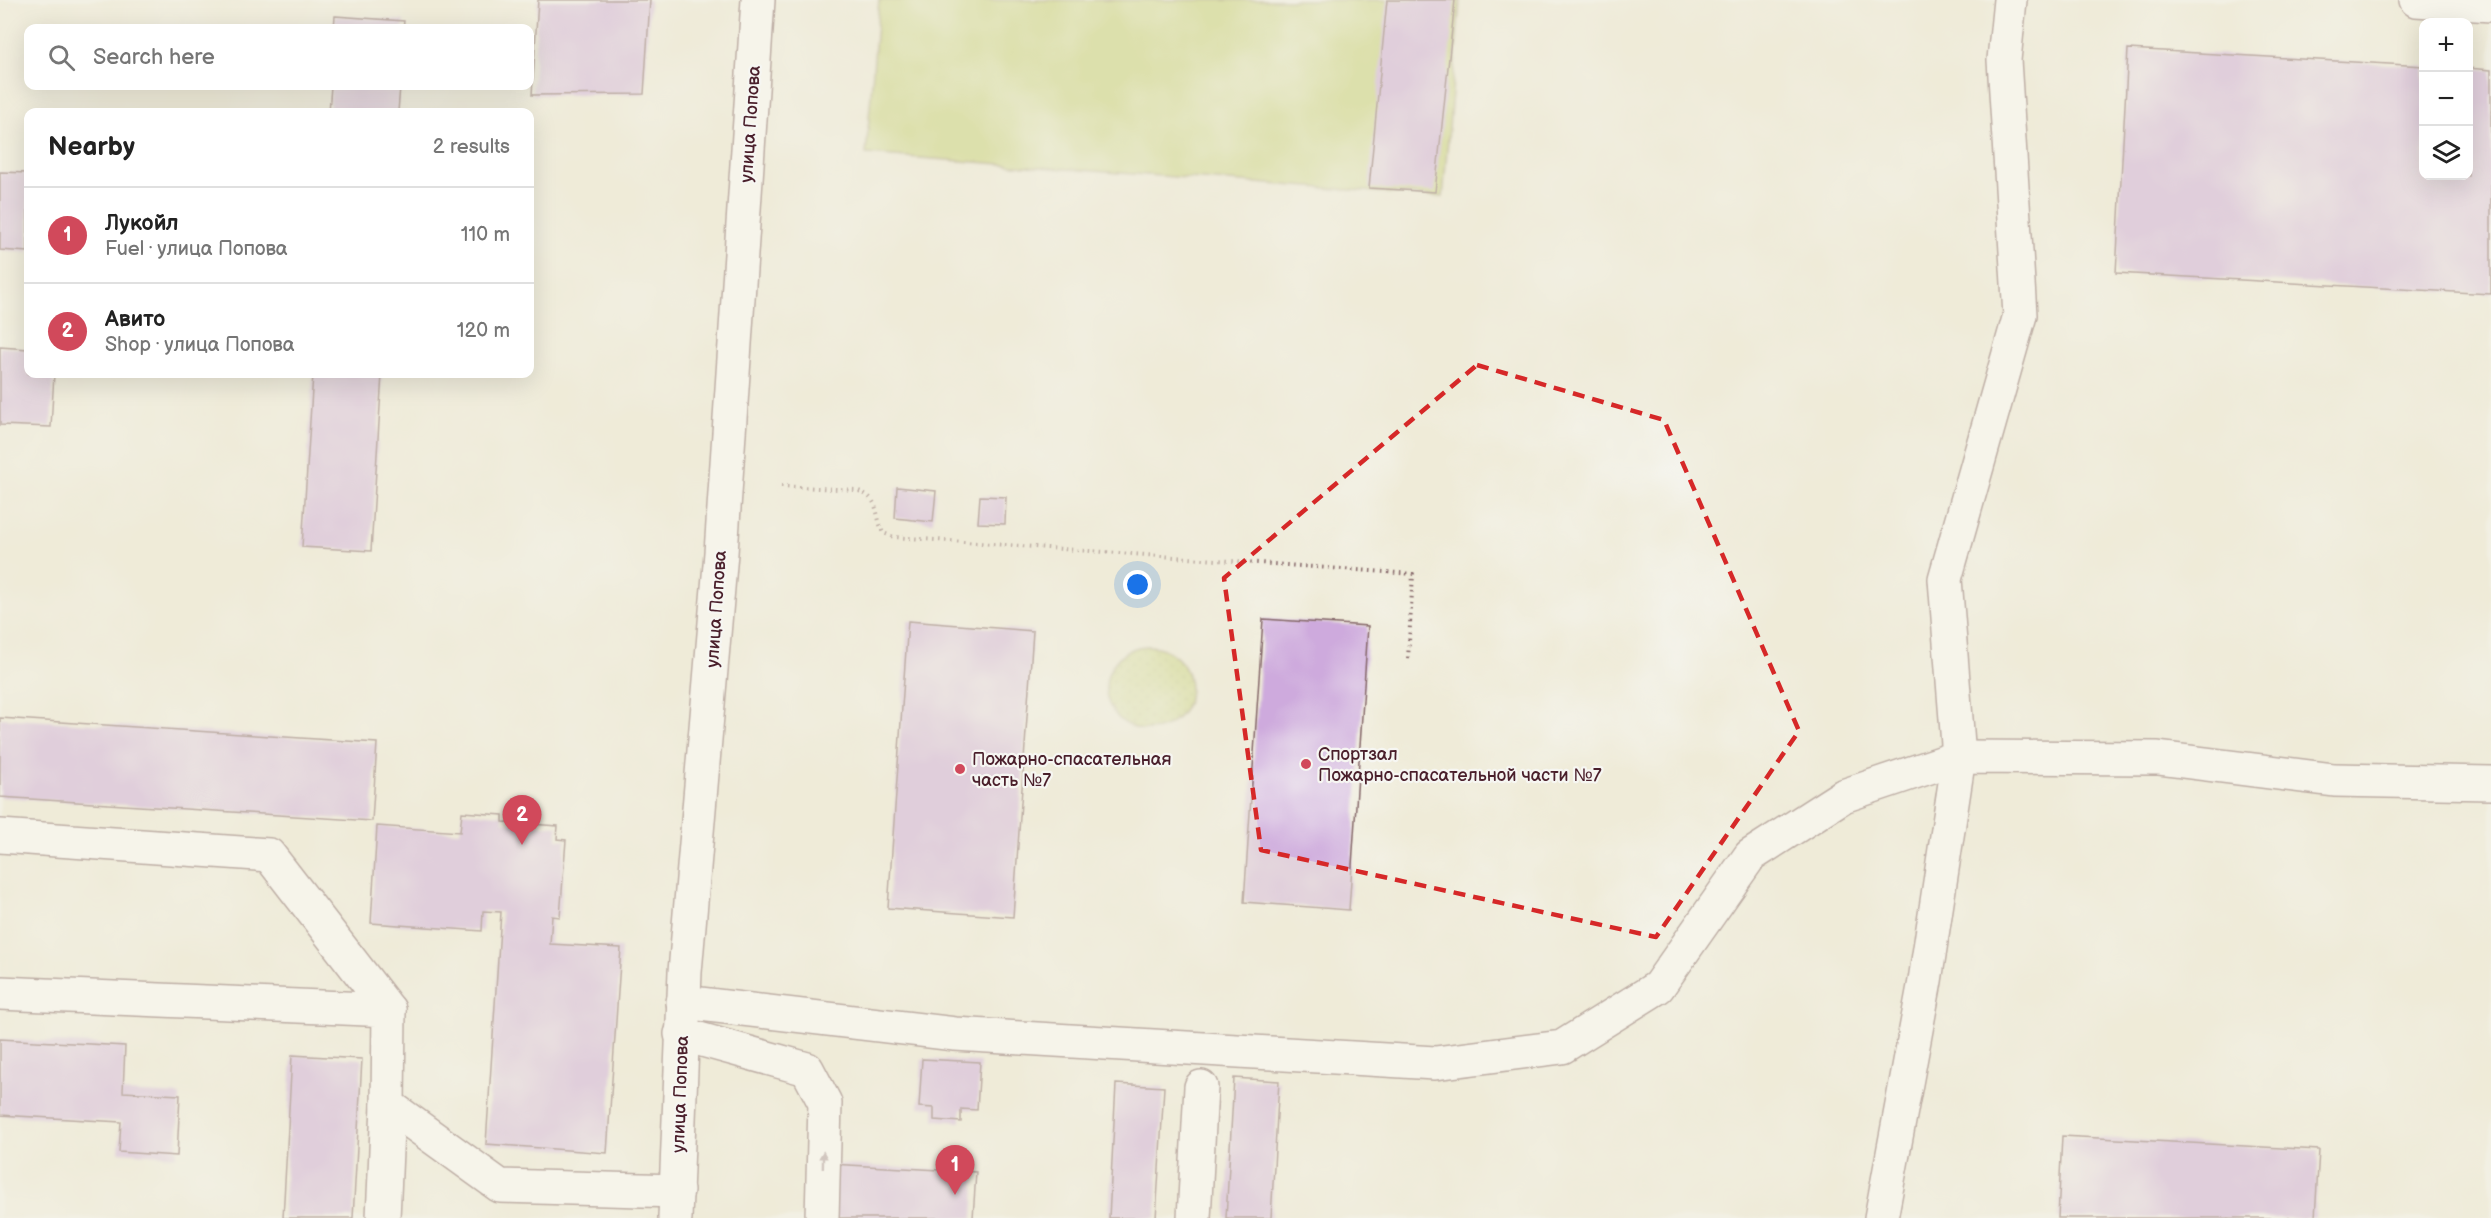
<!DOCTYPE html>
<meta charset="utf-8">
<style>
:root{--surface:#fff;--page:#f6f6f6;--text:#222;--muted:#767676;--line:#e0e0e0;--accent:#d1495b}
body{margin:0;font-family:"Balsamiq Sans",sans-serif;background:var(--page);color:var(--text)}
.controls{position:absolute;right:18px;top:18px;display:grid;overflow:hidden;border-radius:12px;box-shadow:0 6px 24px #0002}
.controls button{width:54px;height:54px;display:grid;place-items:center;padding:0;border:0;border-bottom:2px solid var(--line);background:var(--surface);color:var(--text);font:30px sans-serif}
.you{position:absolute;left:1138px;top:585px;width:21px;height:21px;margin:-15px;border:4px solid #fff;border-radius:50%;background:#1a73e8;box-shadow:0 0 0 9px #1a73e833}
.badge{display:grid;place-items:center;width:39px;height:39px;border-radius:50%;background:var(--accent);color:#fff;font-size:20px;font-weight:700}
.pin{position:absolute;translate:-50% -50px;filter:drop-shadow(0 2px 3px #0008)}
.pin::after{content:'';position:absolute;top:32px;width:21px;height:18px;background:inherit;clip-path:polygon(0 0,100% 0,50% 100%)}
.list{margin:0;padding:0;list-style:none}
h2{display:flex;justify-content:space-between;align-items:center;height:78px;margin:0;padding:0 24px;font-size:26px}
h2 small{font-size:20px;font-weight:400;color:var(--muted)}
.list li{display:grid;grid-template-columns:39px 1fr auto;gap:18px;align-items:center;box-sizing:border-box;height:96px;padding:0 24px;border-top:2px solid var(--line)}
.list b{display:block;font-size:22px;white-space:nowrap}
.list p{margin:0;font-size:20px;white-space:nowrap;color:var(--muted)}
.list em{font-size:20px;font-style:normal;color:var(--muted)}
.icon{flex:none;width:33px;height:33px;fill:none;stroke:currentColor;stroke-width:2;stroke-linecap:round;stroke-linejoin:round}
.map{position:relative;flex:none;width:2491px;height:1218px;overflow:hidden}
.search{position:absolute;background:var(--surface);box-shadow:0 6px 24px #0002;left:24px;top:24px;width:510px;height:66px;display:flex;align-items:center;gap:15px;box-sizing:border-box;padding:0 21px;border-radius:12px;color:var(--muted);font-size:22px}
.panel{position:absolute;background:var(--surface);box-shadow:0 6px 24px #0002;left:24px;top:108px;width:510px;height:270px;border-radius:12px}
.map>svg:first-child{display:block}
.grass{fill:url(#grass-dots);stroke:#887850;stroke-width:1.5}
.pitch{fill:#c6d274;stroke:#887850;stroke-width:1.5}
.building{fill:#ceaadd}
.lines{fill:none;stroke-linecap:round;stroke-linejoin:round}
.minor-casing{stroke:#846668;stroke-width:36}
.path{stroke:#846668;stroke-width:4;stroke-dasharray:1.5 4.5;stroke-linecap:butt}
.minor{stroke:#fff;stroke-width:33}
.oneway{fill:#ae9aa0}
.marked{fill:none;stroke:#d62828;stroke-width:4.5;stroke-dasharray:12 8;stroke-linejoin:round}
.poi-dot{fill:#d1495b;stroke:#f6f6f2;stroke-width:2}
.labels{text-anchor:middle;stroke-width:4.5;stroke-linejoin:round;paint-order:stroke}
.street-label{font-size:18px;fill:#4a1f2b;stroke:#f6f6f2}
.poi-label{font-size:18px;fill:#4a1f2b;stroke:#f6f6f2;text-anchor:start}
</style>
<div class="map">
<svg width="2491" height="1218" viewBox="0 0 2491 1218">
<defs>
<pattern id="grass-dots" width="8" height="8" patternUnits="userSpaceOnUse" patternTransform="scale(1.5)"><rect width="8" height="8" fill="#c6d274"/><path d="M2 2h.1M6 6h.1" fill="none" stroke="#acb465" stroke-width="1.8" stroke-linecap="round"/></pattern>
</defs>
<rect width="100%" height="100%" fill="#f6f6f2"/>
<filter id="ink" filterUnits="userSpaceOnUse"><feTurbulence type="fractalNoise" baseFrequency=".0167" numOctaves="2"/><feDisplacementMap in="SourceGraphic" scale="12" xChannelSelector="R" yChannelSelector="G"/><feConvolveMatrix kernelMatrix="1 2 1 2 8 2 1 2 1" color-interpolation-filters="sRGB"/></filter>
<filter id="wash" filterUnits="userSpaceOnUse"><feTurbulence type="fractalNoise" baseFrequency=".008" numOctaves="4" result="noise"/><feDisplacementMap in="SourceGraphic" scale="24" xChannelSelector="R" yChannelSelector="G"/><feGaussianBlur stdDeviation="1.35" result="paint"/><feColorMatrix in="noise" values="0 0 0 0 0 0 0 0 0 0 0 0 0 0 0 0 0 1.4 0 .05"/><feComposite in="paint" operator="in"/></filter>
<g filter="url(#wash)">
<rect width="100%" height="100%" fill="#efebd8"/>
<circle class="grass" cx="1148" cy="688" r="42"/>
<polygon class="pitch" points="879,0 1460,0 1443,197 866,154"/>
<g id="blocks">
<g class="building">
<polygon points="538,0 650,0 644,94 532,95"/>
<polygon points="1387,0 1455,0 1435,192 1369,188"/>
<polygon points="335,16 404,21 403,28 334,28"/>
<polygon points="2128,49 2424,66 2424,176 2468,176 2468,68 2491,70 2491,294 2116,273"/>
<polygon points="331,86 400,86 398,112 329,112"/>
<polygon points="0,172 28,173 28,252 0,250"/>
<polygon points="0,347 28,349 28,374 54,374 51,427 0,425"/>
<polygon points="313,374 382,374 371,551 302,547"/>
<polygon points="897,487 936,491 933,522 895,518"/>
<polygon points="980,496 1006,497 1005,524 978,523"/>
<polygon points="1263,619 1368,626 1349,910 1244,902"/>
<polygon points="908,621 1033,631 1013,917 888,908"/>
<polygon points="0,718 377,743 372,821 0,797"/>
<polygon points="462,812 503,815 503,822 558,826 557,839 566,840 560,917 552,916 550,944 621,948 607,1153 486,1144 501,912 483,911 482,931 371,923 377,826 460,832"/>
<polygon points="0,1039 125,1046 123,1092 180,1095 177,1156 119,1152 121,1122 0,1115"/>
<polygon points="292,1055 362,1059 353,1218 283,1218"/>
<polygon points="922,1059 980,1062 977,1110 961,1109 961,1122 934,1120 934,1108 919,1107"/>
<polygon points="1234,1078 1279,1081 1271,1218 1226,1218"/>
<polygon points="1116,1084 1164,1087 1156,1218 1109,1218"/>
<polygon points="2062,1136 2319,1150 2315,1218 2058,1218"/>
<polygon points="830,1164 976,1172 973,1218 827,1218"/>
</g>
</g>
</g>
<g filter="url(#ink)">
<use href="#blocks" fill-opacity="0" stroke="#846668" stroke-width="1.5"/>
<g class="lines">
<g class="minor-casing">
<g id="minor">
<polyline points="2416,0 2491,5"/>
<polyline points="0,836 269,855 389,1010"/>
<polyline points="0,993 389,1010 388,1105 500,1186 677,1191"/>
<polyline points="683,1002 955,1034 1435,1063 1562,1047 1658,987 1750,856 1843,796 1959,757 1945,579 2020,315 2004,60 2010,0"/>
<polyline points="681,1034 807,1069 825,1103 822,1218"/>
<polyline points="383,1218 388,1105"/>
<polyline points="675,1218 685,972 721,553 758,0"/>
<polyline points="1194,1218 1201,1087"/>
<polyline points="1881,1218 1925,981 1959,757 2158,758 2334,780 2491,783"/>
</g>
</g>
<path class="path" d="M781,486L856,490C881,498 874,513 883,533L894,537L1413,574L1408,659"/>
<use href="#minor" class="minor"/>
</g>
<defs><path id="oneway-solid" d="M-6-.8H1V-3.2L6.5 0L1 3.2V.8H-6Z" transform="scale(1.5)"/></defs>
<use class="oneway" href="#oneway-solid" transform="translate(823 1160) rotate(-89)"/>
</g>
<path d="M0 0H2491V1218H0ZM1477,365L1664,420L1799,731L1656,937L1261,850L1224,578Z" fill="#efebd8" fill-opacity=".55" fill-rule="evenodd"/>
<path class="marked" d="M1477,365L1664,420L1799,731L1656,937L1261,850L1224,578Z"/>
<g class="poi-dot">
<circle cx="1306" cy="764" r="6"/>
<circle cx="960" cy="769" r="6"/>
</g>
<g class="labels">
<g class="street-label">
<text transform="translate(750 124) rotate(-86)" y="6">улица Попова</text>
<text transform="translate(716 609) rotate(-86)" y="6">улица Попова</text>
<text transform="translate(680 1094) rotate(-88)" y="6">улица Попова</text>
</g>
<g class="poi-label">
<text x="1318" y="760">Спортзал<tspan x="1318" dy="21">Пожарно-спасательной части №7</tspan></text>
<text x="972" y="765">Пожарно-спасательная<tspan x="972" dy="21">часть №7</tspan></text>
</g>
</g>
</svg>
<div class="controls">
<button>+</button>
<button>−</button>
<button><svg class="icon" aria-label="layers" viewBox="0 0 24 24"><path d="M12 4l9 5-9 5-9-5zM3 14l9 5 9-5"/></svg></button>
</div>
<div class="you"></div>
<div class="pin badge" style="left:955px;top:1195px">1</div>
<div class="pin badge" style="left:522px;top:845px">2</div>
<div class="search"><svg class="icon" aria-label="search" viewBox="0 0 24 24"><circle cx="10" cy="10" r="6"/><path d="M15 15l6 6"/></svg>Search here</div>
<section class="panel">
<h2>Nearby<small>2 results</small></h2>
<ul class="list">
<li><span class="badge">1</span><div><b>Лукойл</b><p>Fuel · улица Попова</p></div><em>110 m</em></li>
<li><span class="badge">2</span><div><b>Авито</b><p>Shop · улица Попова</p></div><em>120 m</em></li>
</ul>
</section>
</div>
